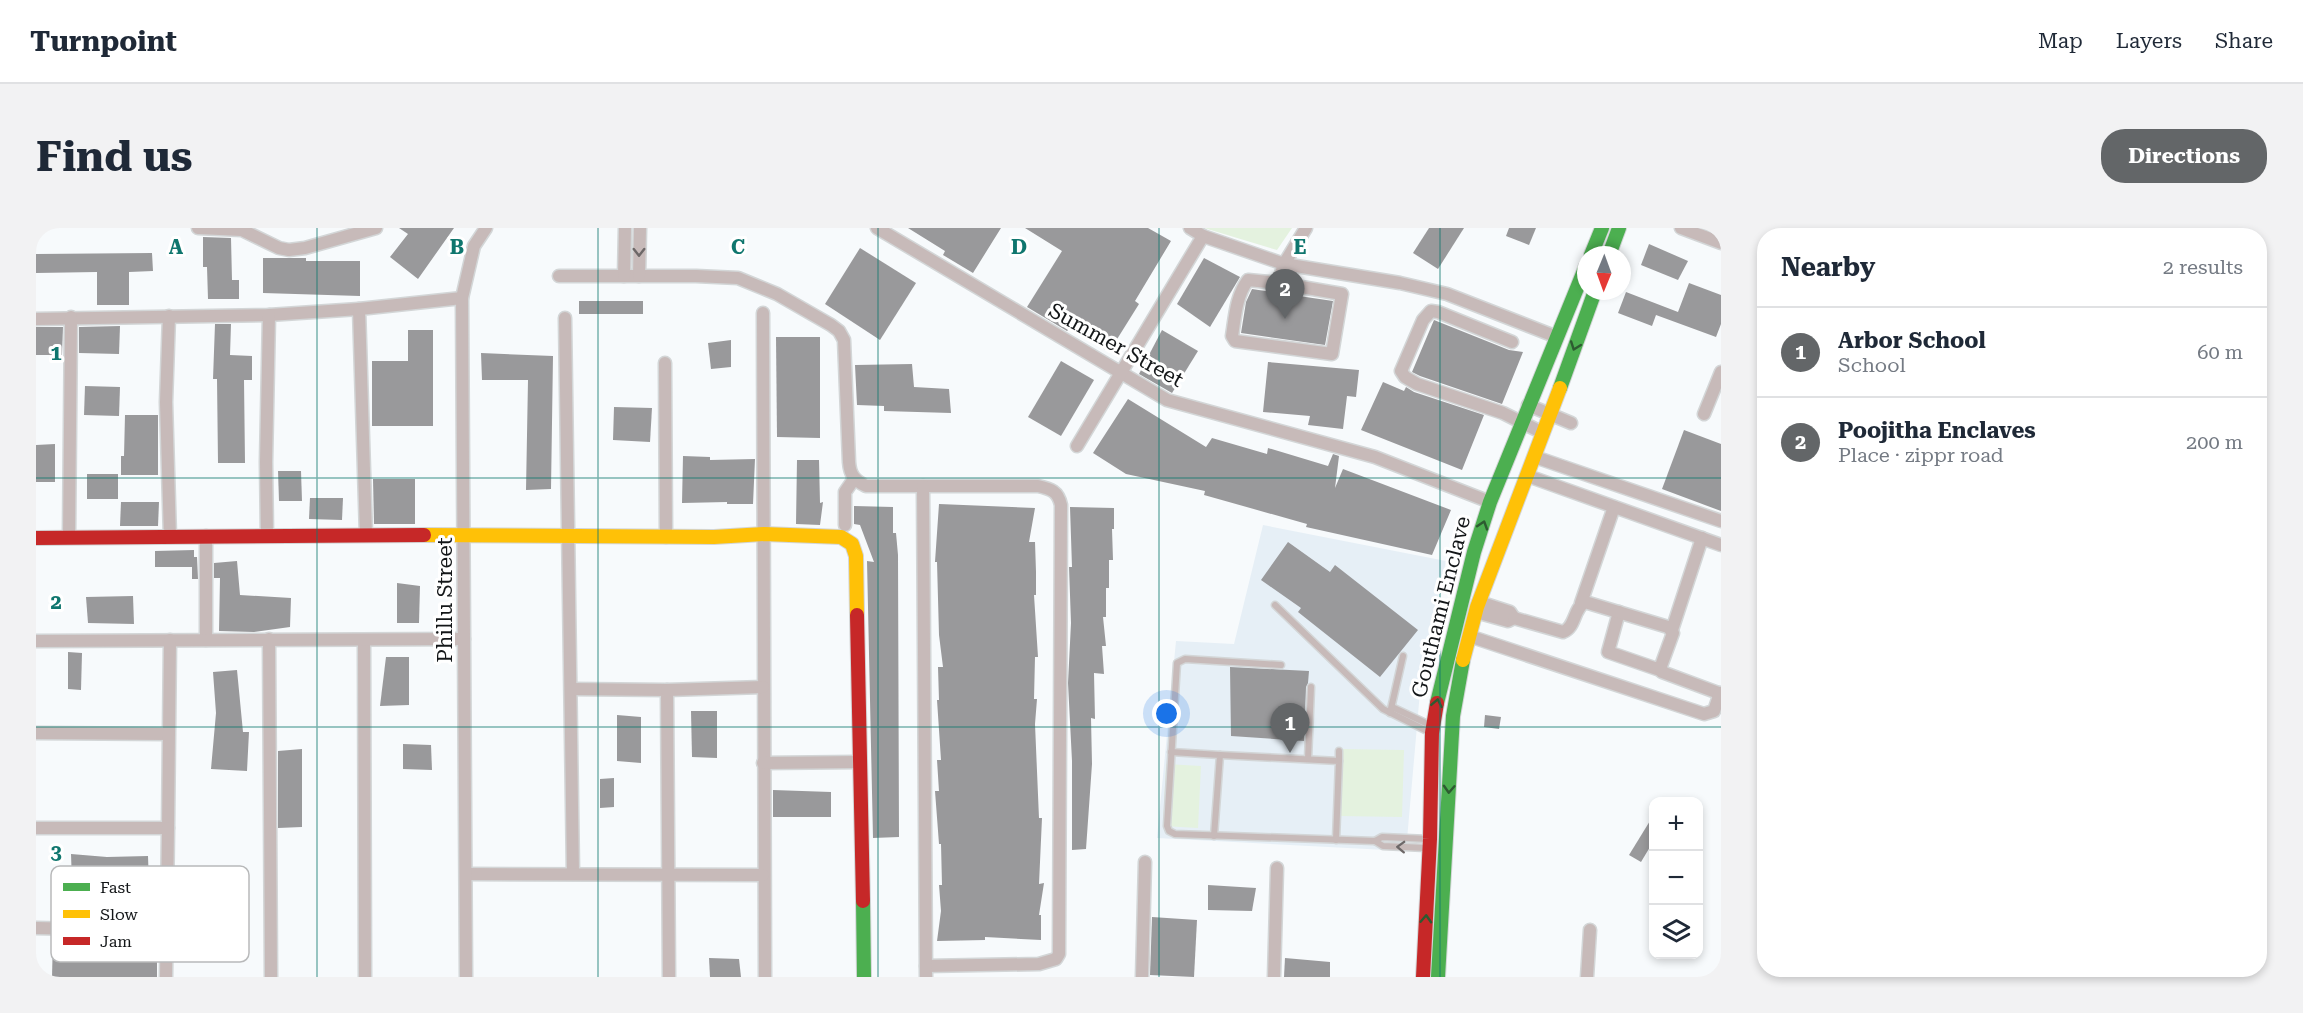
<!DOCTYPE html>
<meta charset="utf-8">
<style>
:root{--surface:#fff;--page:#f2f2f3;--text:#1f2937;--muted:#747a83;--line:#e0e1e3;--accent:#636668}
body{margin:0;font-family:"Roboto Serif",serif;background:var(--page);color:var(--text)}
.controls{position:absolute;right:18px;bottom:18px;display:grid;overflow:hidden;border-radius:12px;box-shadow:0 3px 9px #0003}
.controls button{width:54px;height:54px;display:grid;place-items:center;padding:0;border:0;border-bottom:2px solid var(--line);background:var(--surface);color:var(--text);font:30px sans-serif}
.compass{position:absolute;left:1541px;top:18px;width:54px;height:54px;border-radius:50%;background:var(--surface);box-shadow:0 3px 9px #0003;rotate:181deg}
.you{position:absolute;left:1131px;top:486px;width:21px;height:21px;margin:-15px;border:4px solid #fff;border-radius:50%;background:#1a73e8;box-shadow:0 0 0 9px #1a73e833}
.badge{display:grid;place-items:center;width:39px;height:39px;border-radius:50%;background:var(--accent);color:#fff;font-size:20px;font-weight:700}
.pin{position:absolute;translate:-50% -50px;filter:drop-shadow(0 2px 3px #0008)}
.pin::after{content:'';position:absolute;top:32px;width:21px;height:18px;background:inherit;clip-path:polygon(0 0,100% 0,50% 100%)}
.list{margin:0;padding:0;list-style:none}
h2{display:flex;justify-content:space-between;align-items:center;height:78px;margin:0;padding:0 24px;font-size:26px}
h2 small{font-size:20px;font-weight:400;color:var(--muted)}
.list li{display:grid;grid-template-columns:39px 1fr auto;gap:18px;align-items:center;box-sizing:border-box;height:90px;padding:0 24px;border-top:2px solid var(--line)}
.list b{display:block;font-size:22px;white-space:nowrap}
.list p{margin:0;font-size:20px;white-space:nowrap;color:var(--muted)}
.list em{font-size:20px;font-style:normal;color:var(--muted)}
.icon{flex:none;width:33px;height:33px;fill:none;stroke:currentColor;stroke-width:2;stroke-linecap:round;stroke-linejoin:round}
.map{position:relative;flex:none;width:1685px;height:749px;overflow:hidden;border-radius:24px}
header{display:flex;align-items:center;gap:36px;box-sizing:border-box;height:84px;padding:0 30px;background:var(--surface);border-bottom:2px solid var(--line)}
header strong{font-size:28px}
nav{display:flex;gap:33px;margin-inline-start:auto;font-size:21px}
.intro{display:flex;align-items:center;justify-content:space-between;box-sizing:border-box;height:144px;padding:0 36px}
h1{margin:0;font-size:42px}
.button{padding:15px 27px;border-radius:24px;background:var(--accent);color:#fff;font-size:21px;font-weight:700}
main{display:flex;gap:36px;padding:0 36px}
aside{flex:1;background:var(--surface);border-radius:24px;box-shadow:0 3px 9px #0003}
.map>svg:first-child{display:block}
.built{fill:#e6eff6}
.green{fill:#e4f2df}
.building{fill:#99999b}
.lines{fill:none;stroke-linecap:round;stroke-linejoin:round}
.lane-casing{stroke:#d3d6d7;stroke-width:9}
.street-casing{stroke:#d3d6d7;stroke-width:15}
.fast-casing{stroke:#d3d6d7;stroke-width:16}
.slow-casing{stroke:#d3d6d7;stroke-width:16}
.jam-casing{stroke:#d3d6d7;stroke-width:16}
.lane{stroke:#c7bab9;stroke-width:6}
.street{stroke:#c7bab9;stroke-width:12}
.fast{stroke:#4caf50;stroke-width:14}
.slow{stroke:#ffc107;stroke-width:14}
.jam{stroke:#c62828;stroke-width:14}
.oneway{stroke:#6d6868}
.oneway2{stroke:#2d5b31}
.grid{fill:none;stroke:#0f766e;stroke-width:1.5;stroke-opacity:0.55}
.labels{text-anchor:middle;stroke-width:6;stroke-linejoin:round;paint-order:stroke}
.street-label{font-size:21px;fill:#131618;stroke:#fff}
.key{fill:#fff;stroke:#b8b9ba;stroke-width:1.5}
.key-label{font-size:16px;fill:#131618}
.grid-label{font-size:20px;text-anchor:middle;font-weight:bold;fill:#0f766e;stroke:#fff;stroke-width:6;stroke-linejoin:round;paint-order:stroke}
</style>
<header>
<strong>Turnpoint</strong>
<nav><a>Map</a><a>Layers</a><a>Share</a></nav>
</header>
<div class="intro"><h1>Find us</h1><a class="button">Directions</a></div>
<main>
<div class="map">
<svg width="1685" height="749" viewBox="0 0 1685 749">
<rect width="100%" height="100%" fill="#f7fafc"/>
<polygon class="built" points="1227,297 1410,333 1386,441 1370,623 1121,610 1140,413 1198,416"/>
<g class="green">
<polygon points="1168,0 1256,0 1241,22"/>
<polygon points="1304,521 1368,522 1366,589 1302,588"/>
<polygon points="1130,536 1165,538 1162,600 1127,598"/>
</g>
<g class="building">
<polygon points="363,0 418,0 382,51 354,29 372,6"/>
<polygon points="872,0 965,0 937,45 907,27 909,23"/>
<polygon points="989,0 1112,0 1135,13 1099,73 1103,76 1073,124 1034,100 1031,103 991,79 1026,23"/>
<polygon points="1393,0 1428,0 1402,41 1377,25"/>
<polygon points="1473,0 1500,0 1493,17 1470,8"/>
<polygon points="167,9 195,10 196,52 203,52 203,71 172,71 171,39 167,39"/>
<polygon points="1613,16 1652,33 1642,52 1605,37"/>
<polygon points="824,20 880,55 844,112 789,76"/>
<polygon points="116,25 117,43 93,44 93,77 61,77 61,44 0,45 0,26"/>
<polygon points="227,30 270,30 270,33 324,33 324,68 227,65"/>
<polygon points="1168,30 1204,49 1174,99 1141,76"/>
<polygon points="1653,55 1685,67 1685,96 1680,109 1620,87 1616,98 1582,85 1590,64 1642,84"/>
<polygon points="1216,61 1297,73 1289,117 1205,105 1210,74"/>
<rect x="543" y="73" width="64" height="13"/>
<polygon points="1398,92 1473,122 1487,124 1466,176 1384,148 1376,144"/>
<polygon points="179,96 195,96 194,127 216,128 216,152 208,152 209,235 182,235 181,151 177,151"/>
<polygon points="84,98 83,126 43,125 43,99"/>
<polygon points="0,99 27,99 26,127 0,127"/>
<polygon points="372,102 397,102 397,198 336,198 336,133 372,133"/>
<polygon points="1126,102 1162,123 1136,165 1103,146"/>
<polygon points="740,109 784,109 784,210 741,209"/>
<polygon points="695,112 695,139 675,141 672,115"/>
<polygon points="445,125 517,128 515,261 490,262 492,152 446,152"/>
<polygon points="1025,133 1058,152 1025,208 992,189"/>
<polygon points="1232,134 1323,142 1320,169 1311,168 1307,201 1272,197 1274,188 1227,184"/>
<polygon points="876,136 878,159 913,161 915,185 848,183 848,178 821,177 819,137"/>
<polygon points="1347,154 1368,163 1370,159 1378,164 1448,187 1426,242 1325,202"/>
<polygon points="49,158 84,159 83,188 48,187"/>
<polygon points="1092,171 1170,219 1176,210 1231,226 1232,220 1292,238 1297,226 1303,228 1299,260 1307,241 1415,282 1396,327 1270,299 1271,296 1168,267 1169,263 1090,246 1057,225"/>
<polygon points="578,179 616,180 614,214 577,212"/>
<polygon points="89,187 122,187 122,247 85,247 85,228 88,228"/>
<polygon points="1648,202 1685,216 1685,283 1626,261"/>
<polygon points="19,216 19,254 0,254 0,217"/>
<polygon points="647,228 674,229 674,232 719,231 717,276 691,276 691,274 646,275"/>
<polygon points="761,232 783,232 784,275 787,274 784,297 760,296"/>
<polygon points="242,243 265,243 266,273 243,273"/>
<rect x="51" y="246" width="31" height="25"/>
<polygon points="337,251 379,251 379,296 338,296"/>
<polygon points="274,270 307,270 306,292 273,291"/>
<polygon points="85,274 123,274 122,298 84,298"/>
<polygon points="903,276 999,280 993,314 999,314 1000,344 1000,367 998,367 1002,429 999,429 998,471 1001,471 999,496 1003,590 1006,590 1003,656 1008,655 1003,687 1005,687 1005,712 949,709 949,712 901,713 905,683 903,657 906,657 905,616 903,616 899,563 903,563 901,532 905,532 901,472 903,472 902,439 907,439 903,407 901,334 899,334"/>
<polygon points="818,278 857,279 857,305 860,305 862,327 863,609 837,610 831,333 838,334 824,297 818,296"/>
<polygon points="1034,279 1078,280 1078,301 1076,301 1077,332 1073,332 1073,360 1070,360 1070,389 1067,389 1070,418 1066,418 1068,446 1058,445 1059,491 1055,490 1056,536 1050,621 1036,622 1036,533 1032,455 1035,395 1033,339 1036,339"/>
<polygon points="1252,314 1294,344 1299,337 1382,402 1344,449 1262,384 1265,380 1225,352"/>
<polygon points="158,322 158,329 161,329 162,351 156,351 156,339 119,339 119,323"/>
<polygon points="201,333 204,367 255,370 254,399 218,404 183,403 184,350 178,350 178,335"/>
<polygon points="361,355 384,358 383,395 361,395"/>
<polygon points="97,368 98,396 52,395 50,369"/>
<polygon points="32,424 46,425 45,462 32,461"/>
<polygon points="350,429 373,429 373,477 344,478"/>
<polygon points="1194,439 1273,443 1272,455 1270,459 1268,513 1195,508"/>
<polygon points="201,442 207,504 213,504 211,543 175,541 180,485 177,444"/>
<polygon points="655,483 681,483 681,530 656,529"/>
<polygon points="581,487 605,489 605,535 581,533"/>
<polygon points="1449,487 1465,489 1463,501 1448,499"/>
<polygon points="367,516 395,517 396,542 367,541"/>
<polygon points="266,521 266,599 242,600 242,523"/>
<polygon points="578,550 578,579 564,580 564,551"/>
<polygon points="737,562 795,564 795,589 737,589"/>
<polygon points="1617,588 1617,614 1605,634 1593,627"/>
<polygon points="35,626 71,629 112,628 113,656 77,655 77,653 36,655"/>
<polygon points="1172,657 1220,660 1216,683 1172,682"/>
<polygon points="1116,689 1161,692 1158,749 1114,747"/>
<polygon points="17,709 121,711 121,749 16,749"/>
<polygon points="673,730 703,731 705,749 674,749"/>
<polygon points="1249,730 1294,734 1294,749 1248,749"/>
</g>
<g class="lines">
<g class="lane-casing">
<g id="lane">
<polyline points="1239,377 1347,481 1395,505"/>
<polyline points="1245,437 1149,431 1141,435 1131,598 1133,603 1139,606 1339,613 1346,609 1393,611"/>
<polyline points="1356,479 1396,498"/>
<polyline points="1354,485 1367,428"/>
<polyline points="1135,524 1184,527 1178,608"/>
<polyline points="1184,527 1303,533 1300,612"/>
<polyline points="1272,531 1275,459"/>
<polyline points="1303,533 1303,523"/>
<polyline points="1339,613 1347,618 1390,620"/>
</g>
</g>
<g class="street-casing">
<g id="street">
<polyline points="162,0 206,2 243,20 253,22 269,20 340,0"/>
<polyline points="841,0 1131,172 1339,229 1454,274"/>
<polyline points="1154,0 1167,8 1248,36 1364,55 1411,66 1521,109"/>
<polyline points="1645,0 1685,15"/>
<path d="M523,48H660L702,50L741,66L795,97L803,103L808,112L813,234C814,247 818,252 830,258H1002C1015,261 1022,263 1025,277L1023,726L1020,731L1003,736L890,738"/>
<polyline points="588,48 589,0"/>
<polyline points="603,48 604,0"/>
<path d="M1242,55L1212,52C1200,68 1199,89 1196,108L1199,113L1296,126L1306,66L1242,55L1248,36L1270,0"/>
<polyline points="727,85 729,749"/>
<polyline points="133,88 130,174 134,309"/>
<polyline points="529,90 537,646"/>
<polyline points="0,91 233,87 323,81"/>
<polyline points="1476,114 1402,84 1395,83 1387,92 1365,143 1369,149 1381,156 1467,185 1507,205"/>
<polyline points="629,135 630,309"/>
<polyline points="1492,177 1535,195"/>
<polyline points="1668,186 1685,144"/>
<polyline points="1041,218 1167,8"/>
<polyline points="1499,229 1685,293"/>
<polyline points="1492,248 1685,317"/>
<polyline points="887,258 890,749"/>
<polyline points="809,297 809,264 818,251"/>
<polyline points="330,307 323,81 426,70"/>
<polyline points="231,308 230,234 233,87"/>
<polyline points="33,309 35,89"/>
<polyline points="1545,375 1578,279"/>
<polyline points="1440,384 1472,393 1478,390 1474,384 1443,374"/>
<polyline points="1583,384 1572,424 1624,442"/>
<path d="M1478,390L1527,404C1540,399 1537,381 1549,374L1632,399L1637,405L1625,438L1626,444L1685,466"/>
<polyline points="1636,402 1666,310"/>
<polyline points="1433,408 1668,486 1678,483 1684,465"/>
<polyline points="233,411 235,749"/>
<polyline points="170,412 170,308"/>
<polyline points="328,412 329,749"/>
<polyline points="0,413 428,411"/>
<polyline points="535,461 631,462 633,749"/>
<polyline points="631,462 727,459"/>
<polyline points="0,505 132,506"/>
<polyline points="727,535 822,534"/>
<polyline points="0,600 132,600 134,412"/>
<polyline points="430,646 727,647"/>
<polyline points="0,700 130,703"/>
<polyline points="130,749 132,600"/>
<polyline points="430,749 426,70 438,18 450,0"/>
<polyline points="1106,749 1109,634"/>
<polyline points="1238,749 1241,640"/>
<polyline points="1551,749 1554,702"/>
<polyline points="1685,749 1685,747"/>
</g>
</g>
<g class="fast-casing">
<g id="fast">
<polyline points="1555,27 1566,0"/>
<polyline points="1573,27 1583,0"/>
<polyline points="1524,160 1559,63"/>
<polyline points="1401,475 1438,324 1454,274 1550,38"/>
<polyline points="827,673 828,749"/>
<polyline points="1402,749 1417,488 1427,432"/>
</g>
</g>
<g class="slow-casing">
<g id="slow">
<polyline points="388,307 678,309 728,306 805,309 816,316 820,328 821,387"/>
<polyline points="1427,432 1441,379 1524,160"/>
</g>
</g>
<g class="jam-casing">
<g id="jam">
<polyline points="0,310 388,307"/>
<polyline points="821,387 827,673"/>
<polyline points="1387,749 1394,611 1396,505 1401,475"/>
</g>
</g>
<use href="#lane" class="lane"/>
<use href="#street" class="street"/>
<use href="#fast" class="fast"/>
<use href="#slow" class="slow"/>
<use href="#jam" class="jam"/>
</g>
<defs><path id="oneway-chevron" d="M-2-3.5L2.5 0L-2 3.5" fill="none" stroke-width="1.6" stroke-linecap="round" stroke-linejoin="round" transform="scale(1.5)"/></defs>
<g class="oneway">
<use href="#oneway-chevron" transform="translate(603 24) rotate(90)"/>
<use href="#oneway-chevron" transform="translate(1365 619) rotate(-178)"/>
</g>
<g class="oneway2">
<use href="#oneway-chevron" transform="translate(1539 118) rotate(110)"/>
<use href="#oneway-chevron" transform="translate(1447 297) rotate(-72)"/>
<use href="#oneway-chevron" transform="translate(1401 475) rotate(-79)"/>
<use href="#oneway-chevron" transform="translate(1413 561) rotate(93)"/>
<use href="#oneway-chevron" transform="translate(1390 691) rotate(-87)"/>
</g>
<path class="grid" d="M281,0V749M562,0V749M842,0V749M1123,0V749M1404,0V749M0,250H1685M0,499H1685"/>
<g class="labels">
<g class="street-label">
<text transform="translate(1080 117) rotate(29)" y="7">Summer Street</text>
<text transform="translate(409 372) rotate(-90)" y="7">Phillu Street</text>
<text transform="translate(1405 379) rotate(-76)" y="7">Gouthami Enclave</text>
</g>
</g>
<rect x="15" y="638" width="198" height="96" rx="9" class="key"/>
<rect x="27" y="655" width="27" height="8" fill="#4caf50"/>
<rect x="27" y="682" width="27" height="8" fill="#ffc107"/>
<rect x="27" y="709" width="27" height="8" fill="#c62828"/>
<g class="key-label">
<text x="64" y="665">Fast</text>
<text x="64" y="692">Slow</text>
<text x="64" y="719">Jam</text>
</g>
<g class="grid-label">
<text x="140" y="26">A</text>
<text x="421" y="26">B</text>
<text x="702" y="26">C</text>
<text x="983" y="26">D</text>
<text x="1264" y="26">E</text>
<text x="20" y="132">1</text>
<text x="20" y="381">2</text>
<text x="20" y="631">3</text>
</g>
</svg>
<div class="controls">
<button>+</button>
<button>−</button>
<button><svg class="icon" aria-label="layers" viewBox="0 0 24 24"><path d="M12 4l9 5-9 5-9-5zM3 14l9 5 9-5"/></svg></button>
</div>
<svg class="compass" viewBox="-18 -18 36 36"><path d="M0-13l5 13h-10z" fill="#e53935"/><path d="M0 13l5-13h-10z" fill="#747a83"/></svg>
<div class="you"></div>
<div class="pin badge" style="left:1254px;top:525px">1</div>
<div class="pin badge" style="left:1249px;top:91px">2</div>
</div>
<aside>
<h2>Nearby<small>2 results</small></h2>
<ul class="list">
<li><span class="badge">1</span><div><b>Arbor School</b><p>School</p></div><em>60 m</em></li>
<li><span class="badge">2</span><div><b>Poojitha Enclaves</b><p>Place · zippr road</p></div><em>200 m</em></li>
</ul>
</aside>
</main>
